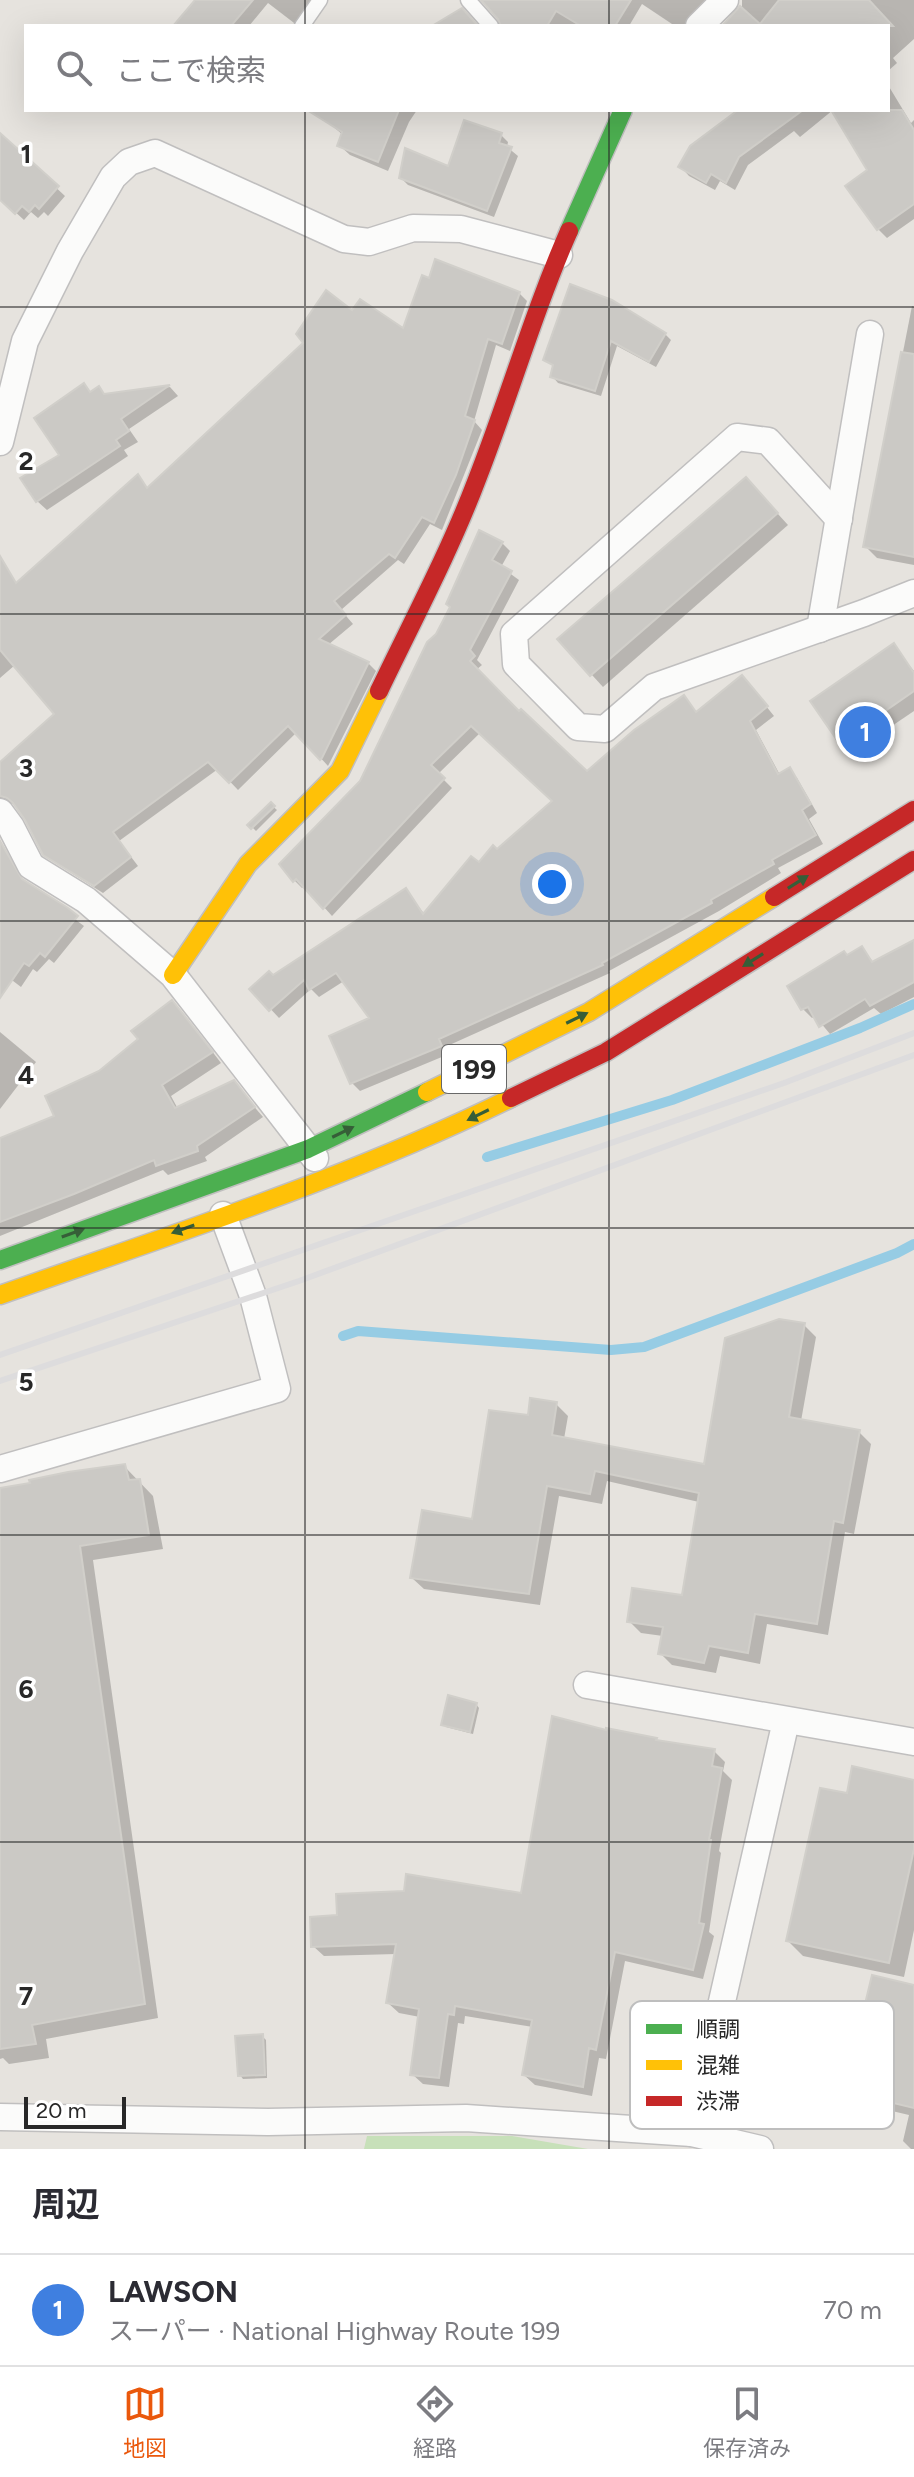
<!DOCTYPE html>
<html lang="ja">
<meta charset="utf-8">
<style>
:root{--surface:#fff;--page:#f7f7f7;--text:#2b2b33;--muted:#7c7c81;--line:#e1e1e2;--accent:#ea580c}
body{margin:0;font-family:Figtree,"Noto Sans JP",sans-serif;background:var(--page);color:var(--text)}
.scale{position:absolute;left:24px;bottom:20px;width:102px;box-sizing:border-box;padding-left:8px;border:4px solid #282828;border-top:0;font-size:22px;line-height:28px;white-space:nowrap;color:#282828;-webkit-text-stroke:6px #fff;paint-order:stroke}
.you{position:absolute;left:552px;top:884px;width:28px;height:28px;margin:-20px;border:6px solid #fff;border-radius:50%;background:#1a73e8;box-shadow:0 0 0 12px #1a73e833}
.badge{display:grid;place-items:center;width:52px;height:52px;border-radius:50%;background:var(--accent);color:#fff;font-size:26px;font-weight:700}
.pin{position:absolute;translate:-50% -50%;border:4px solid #fff;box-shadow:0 2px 8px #0006}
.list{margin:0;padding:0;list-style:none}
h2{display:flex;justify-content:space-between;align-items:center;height:104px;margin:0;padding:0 32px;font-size:34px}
h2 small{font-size:26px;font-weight:400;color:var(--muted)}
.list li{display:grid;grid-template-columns:52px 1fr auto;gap:24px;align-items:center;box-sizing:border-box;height:112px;padding:0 32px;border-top:2px solid var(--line)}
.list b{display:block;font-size:30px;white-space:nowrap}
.list p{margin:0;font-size:26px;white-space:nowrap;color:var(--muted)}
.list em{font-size:26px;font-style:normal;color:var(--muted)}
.icon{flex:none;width:44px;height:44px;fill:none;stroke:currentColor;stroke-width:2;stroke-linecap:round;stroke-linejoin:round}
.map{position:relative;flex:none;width:914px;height:2149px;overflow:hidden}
.search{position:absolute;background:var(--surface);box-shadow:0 8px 32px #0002;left:24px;right:24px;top:24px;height:88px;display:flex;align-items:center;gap:20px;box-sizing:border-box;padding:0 28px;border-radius:0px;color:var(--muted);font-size:30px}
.sheet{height:216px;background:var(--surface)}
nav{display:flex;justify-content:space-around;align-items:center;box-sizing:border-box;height:112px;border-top:2px solid var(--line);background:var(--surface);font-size:22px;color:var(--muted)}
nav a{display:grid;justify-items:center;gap:4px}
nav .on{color:var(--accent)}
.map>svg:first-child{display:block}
.green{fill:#c7e0b9}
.shadow{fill:#0003}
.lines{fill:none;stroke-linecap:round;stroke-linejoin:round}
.stream{stroke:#96cce4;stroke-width:10}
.building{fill:#cbc9c5;stroke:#d1cfca;stroke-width:2}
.lane-casing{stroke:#c0bfbf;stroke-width:17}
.street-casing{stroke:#c0bfbf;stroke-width:29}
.fast-casing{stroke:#c0bfbf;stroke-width:21}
.slow-casing{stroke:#c0bfbf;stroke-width:21}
.jam-casing{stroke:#c0bfbf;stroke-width:21}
.lane{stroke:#fbfbfa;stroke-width:14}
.street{stroke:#fbfbfa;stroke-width:26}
.fast{stroke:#4caf50;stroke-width:18}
.slow{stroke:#ffc107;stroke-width:18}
.jam{stroke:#c62828;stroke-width:18}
.rail{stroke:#dddcdd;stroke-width:6}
.oneway{fill:#365e38}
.grid{fill:none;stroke:#282828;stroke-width:2;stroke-opacity:0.55}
.labels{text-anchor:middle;stroke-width:7;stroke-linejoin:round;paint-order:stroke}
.shield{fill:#fff;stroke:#686868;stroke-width:2}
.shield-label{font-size:28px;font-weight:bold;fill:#282828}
.key{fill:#fff;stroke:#bebebe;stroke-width:2}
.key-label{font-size:22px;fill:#282828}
.grid-label{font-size:26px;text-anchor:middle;font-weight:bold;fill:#282828;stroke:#fff;stroke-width:7;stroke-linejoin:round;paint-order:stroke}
</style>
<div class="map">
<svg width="914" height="2149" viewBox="0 0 914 2149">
<rect width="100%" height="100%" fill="#e6e3de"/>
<polygon class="green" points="367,2136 512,2136 588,2149 364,2149"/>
<g class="shadow">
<polygon points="198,0 314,0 298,26 268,3 249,26 176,26"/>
<polygon points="510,0 721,0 694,26 675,26 642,4 629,26 502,26"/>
<polygon points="742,0 914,0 914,39 893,58 897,63 888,71 888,26 727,26 726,25 742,6"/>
<polygon points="888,85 911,123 914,120 914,219 887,238 878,229 869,170 833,110 800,137 794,131 748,165 735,190 720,181 715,190 689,176 681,167 742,110 888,110"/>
<polygon points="326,110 417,110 409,122 388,171 350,155 339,145 343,135 323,118"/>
<polygon points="501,135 508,142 507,147 518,156 494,217 408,185 401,178 449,168"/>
<polygon points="6,141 65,196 48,216 44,212 38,218 31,212 24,220 0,198 0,147"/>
<polygon points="571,287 665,334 671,340 656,367 617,346 601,396 558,383 552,376 555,367 545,360"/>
<polygon points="519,293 527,301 510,351 496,345 474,421 482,430 442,530 430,524 404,564 398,560 341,610 353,624 328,645 368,663 376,671 328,766 297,732 238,790 218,769 119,841 138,866 103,893 54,862 45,854 27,819 16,804 6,803 0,806 0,764 57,714 15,665 0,678 0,587 11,577 18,584 138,477 148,489 353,313 404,331"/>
<polygon points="912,306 914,307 914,565 877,558 865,546"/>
<polygon points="84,386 91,393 98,388 106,395 170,387 178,396 129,429 138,442 124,450 128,456 47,510 37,501 61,455"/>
<polygon points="757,491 788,525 603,687 560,640"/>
<polygon points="502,543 510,551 501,567 519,580 477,660 482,665 476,670 519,714 587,774 684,698 697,713 750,686 774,716 756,730 780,775 789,770 797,778 817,813 809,819 823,844 778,868 781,873 719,911 609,971 610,973 445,1047 449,1054 360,1091 352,1083 372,1019 344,981 319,997 311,989 279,1018 252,989 273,978 406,890 425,915 479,865 555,801 481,732 438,774 452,788 332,916 305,886 302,888 294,880 361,782 438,635"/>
<polygon points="893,646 914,671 914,711 852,753 841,742"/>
<polygon points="271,805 277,810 256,831 250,825"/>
<polygon points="0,840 22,880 84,926 54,963 49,959 37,972 33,969 21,987 0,971"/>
<polygon points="914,942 914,997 881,1014 874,1008 830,1034 815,1016 812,1018 803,1009 847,957 862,948 874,963"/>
<polygon points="182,1012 221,1063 171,1096 178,1109 234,1083 263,1117 205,1157 207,1161 168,1175 163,1170 0,1236 0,1140 57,1117 100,1073"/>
<polygon points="0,1032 36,1062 0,1109"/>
<polygon points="804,1325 816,1337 801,1421 859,1432 871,1444 854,1534 845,1532 828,1635 767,1624 760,1664 720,1656 716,1673 672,1665 660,1653 663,1636 641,1633 629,1621 683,1597 699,1502 607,1481 602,1504 559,1496 540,1605 424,1589 412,1578 474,1522 529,1418 556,1404 568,1416 564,1439 705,1467"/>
<polygon points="124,1466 153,1496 163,1549 93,1560 158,2018 46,2039 49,2058 9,2064 3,2058 0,2059 0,1490"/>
<polygon points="476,1704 479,1708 473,1734 446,1727 443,1724"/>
<polygon points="607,1732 714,1751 725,1762 723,1771 732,1780 719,1851 721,1853 709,1932 714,1936 703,1979 625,1961 606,2059 599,2058 592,2096 535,2085 524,2075 533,2027 465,2016 464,2024 458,2023 449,2087 423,2084 412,2074 420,2017 399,2013 388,2003 396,1954 324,1956 313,1946 523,1895"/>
<polygon points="914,1782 914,1930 904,1977 803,1956 788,1941 848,1795"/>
<polygon points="914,1987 914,2149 911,2149 903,2141 909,2115 858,2103 846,2091"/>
<polygon points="262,2036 266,2040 267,2078 243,2079 240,2075"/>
</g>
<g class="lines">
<g class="stream">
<polyline points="487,1157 672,1100 860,1028 914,1004"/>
<polyline points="343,1336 358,1331 611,1350 644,1347 897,1253 914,1244"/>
</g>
</g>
<g class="building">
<polygon points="195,0 253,0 231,26 173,26"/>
<polygon points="481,0 631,0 615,26 581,26 556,11 547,26 501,26 498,19"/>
<polygon points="779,0 869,0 893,26 723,25 740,6 760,24"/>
<polygon points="462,8 478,26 432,26"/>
<polygon points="307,110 399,110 378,162 337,146 342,132"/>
<polygon points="738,110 803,110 739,157 726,183 711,174 706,183 678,167 690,146"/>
<polygon points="831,110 902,110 914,130 914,204 877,230 845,186 867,170"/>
<polygon points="464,120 502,133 499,143 512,147 487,211 399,178 405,148 448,166"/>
<polygon points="0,133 59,186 39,209 35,205 29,212 22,206 15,214 0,200"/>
<polygon points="435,259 520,292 502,344 488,339 465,416 475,420 456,475 434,523 422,517 395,558 389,554 334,601 346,615 319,639 369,662 322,758 320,760 288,726 229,783 208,762 113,832 131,857 94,886 43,855 25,820 13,803 7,798 0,796 0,762 54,714 0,650 0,556 16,583 138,474 147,488 303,343 296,334 326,290 352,310 360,299 403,328 422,275 429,278"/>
<polygon points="570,284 612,300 666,333 649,362 611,341 595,391 550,377 553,365 543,360"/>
<polygon points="901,352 914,354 914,557 863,547"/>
<polygon points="84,383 90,392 99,386 104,394 170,385 121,419 129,431 116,440 120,446 36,502 20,478 59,455 34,418"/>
<polygon points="746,477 778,513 590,676 557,639"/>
<polygon points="479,530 503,542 492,560 512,571 470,650 475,656 470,661 519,711 521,709 587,771 634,730 684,695 696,712 742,675 768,706 750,721 778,774 790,767 811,804 802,810 816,835 772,860 774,864 711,900 712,903 602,963 603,965 439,1039 442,1046 350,1084 329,1036 369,1018 336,973 309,990 304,980 269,1011 249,989 269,971 273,975 406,888 423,914 471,856 479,862 493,845 497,849 552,801 471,726 431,765 445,778 323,909 296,879 293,882 279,864 360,781 427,642 436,634 450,607 446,604"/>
<polygon points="894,643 914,673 914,691 839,743 810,701"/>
<polygon points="271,802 275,806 251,829 247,825"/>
<polygon points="0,841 22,879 68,908 78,916 45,957 40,953 29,966 24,963 0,998"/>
<polygon points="914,940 914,982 870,1006 865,999 819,1027 808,1007 801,1010 787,986 844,951 847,955 862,946 872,962"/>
<polygon points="172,1000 213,1052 162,1085 175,1108 234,1080 255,1107 197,1146 198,1151 156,1166 154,1160 74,1194 0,1222 0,1138 54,1116 45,1096 99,1071 138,1039 131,1031"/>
<polygon points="779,1319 805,1323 789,1417 860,1430 843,1523 834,1521 817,1624 755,1614 748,1653 709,1646 704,1663 658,1654 663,1627 627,1622 632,1588 682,1595 699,1493 595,1471 590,1494 547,1486 529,1594 410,1578 422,1510 472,1519 489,1410 528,1415 530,1398 557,1402 552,1435 704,1464 725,1338"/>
<polygon points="125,1464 129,1480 140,1479 149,1535 80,1546 145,2004 32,2025 36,2044 0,2049 0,1488 30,1483 29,1480 68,1472"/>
<polygon points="448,1695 477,1703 470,1732 441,1725"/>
<polygon points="552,1716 606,1730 606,1728 657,1738 656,1740 715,1749 712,1766 722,1768 709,1840 711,1840 699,1923 704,1924 693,1970 615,1952 596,2050 589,2048 583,2087 522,2075 532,2020 455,2006 454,2015 448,2014 439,2078 410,2075 419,2009 386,2003 396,1944 311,1947 310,1917 337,1915 336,1894 404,1891 406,1874 521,1893"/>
<polygon points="852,1766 914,1780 914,1849 889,1963 786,1941 820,1788 847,1793"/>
<polygon points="872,1975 914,1985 914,2108 844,2091"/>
<polygon points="263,2034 265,2075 238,2076 235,2036"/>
</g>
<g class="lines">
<g class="lane-casing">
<g id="lane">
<polyline points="468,0 491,26"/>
<polyline points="302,26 320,0"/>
</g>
</g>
<g class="street-casing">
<g id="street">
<polyline points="699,26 725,0"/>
<polyline points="0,442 25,341 70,251 113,177 129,162 155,153 344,239 369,242 413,228 461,229 559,255"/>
<polyline points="839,519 768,441 737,437 514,634 516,664 578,727 605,729 654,687 864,613 914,593"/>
<polyline points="820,629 870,334"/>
<polyline points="0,812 11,827 31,866 86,900 173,975 315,1158"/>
<polyline points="0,1469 277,1389 253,1296 223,1215"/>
<polyline points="587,1685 914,1742"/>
<polyline points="0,2117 268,2122 466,2118 692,2133 760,2149"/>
<polyline points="692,2133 786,1721"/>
</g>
</g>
<g class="fast-casing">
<g id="fast">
<polyline points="569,231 623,110"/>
<polyline points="0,1260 308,1149 427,1092"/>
</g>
</g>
<g class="slow-casing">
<g id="slow">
<polyline points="173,975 248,864 340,771 379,691"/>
<polyline points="427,1092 589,1012 774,897"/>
<path d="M0,1295C172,1234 347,1179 511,1098"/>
</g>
</g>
<g class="jam-casing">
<g id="jam">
<path d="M379,691C412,622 449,553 476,482C509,398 533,313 569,231"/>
<polyline points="774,897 914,810"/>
<polyline points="511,1098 606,1052 914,860"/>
</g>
</g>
<use href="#lane" class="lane"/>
<use href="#street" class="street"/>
<use href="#fast" class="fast"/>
<use href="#slow" class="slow"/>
<use href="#jam" class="jam"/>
<g class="rail">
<polyline points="0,1355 784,1083 914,1033"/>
<polyline points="0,1381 299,1281 914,1055"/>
</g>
</g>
<defs><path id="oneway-solid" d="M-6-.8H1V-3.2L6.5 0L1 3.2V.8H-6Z" transform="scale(2)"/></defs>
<g class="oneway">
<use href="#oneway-solid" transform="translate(798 882) rotate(-32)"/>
<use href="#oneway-solid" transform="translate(753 960) rotate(148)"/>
<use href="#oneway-solid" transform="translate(577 1018) rotate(-26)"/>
<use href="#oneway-solid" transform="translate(478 1115) rotate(154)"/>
<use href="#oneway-solid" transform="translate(343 1132) rotate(-26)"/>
<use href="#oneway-solid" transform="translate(183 1229) rotate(160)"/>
<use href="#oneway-solid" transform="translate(73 1233) rotate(-20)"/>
</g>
<path class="grid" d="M305,0V26M609,0V26M305,110V2149M609,110V2149M0,307H914M0,614H914M0,921H914M0,1228H914M0,1535H914M0,1842H914"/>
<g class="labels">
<rect class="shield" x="442" y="1045" width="64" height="48" rx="6"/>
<g class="shield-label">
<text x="474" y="1079">199</text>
</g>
</g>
<rect x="630" y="2001" width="264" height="128" rx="12" class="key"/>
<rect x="646" y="2024" width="36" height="10" fill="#4caf50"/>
<rect x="646" y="2060" width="36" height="10" fill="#ffc107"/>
<rect x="646" y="2096" width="36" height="10" fill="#c62828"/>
<g class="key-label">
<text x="696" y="2037">順調</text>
<text x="696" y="2073">混雑</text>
<text x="696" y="2109">渋滞</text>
</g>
<g class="grid-label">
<text x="26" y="163">1</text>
<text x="26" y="470">2</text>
<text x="26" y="777">3</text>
<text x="26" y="1084">4</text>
<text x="26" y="1391">5</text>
<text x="26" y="1698">6</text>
<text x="26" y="2005">7</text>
</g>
</svg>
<div class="scale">20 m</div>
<div class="you"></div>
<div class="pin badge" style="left:865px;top:732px;background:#3f7fe0">1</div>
<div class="search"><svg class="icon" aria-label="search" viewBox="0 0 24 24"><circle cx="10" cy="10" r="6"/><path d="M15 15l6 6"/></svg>ここで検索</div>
</div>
<section class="sheet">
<h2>周辺<small></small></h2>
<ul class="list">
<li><span class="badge" style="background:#3f7fe0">1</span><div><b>LAWSON</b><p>スーパー · National Highway Route 199</p></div><em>70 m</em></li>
</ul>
</section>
<nav>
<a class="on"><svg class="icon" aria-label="map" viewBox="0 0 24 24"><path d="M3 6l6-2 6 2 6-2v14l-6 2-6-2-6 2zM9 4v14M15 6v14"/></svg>地図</a>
<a><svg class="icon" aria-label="directions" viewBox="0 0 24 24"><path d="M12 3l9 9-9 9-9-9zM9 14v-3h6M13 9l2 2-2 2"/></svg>経路</a>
<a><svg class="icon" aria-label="saved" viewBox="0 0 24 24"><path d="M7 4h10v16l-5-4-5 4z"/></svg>保存済み</a>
</nav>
